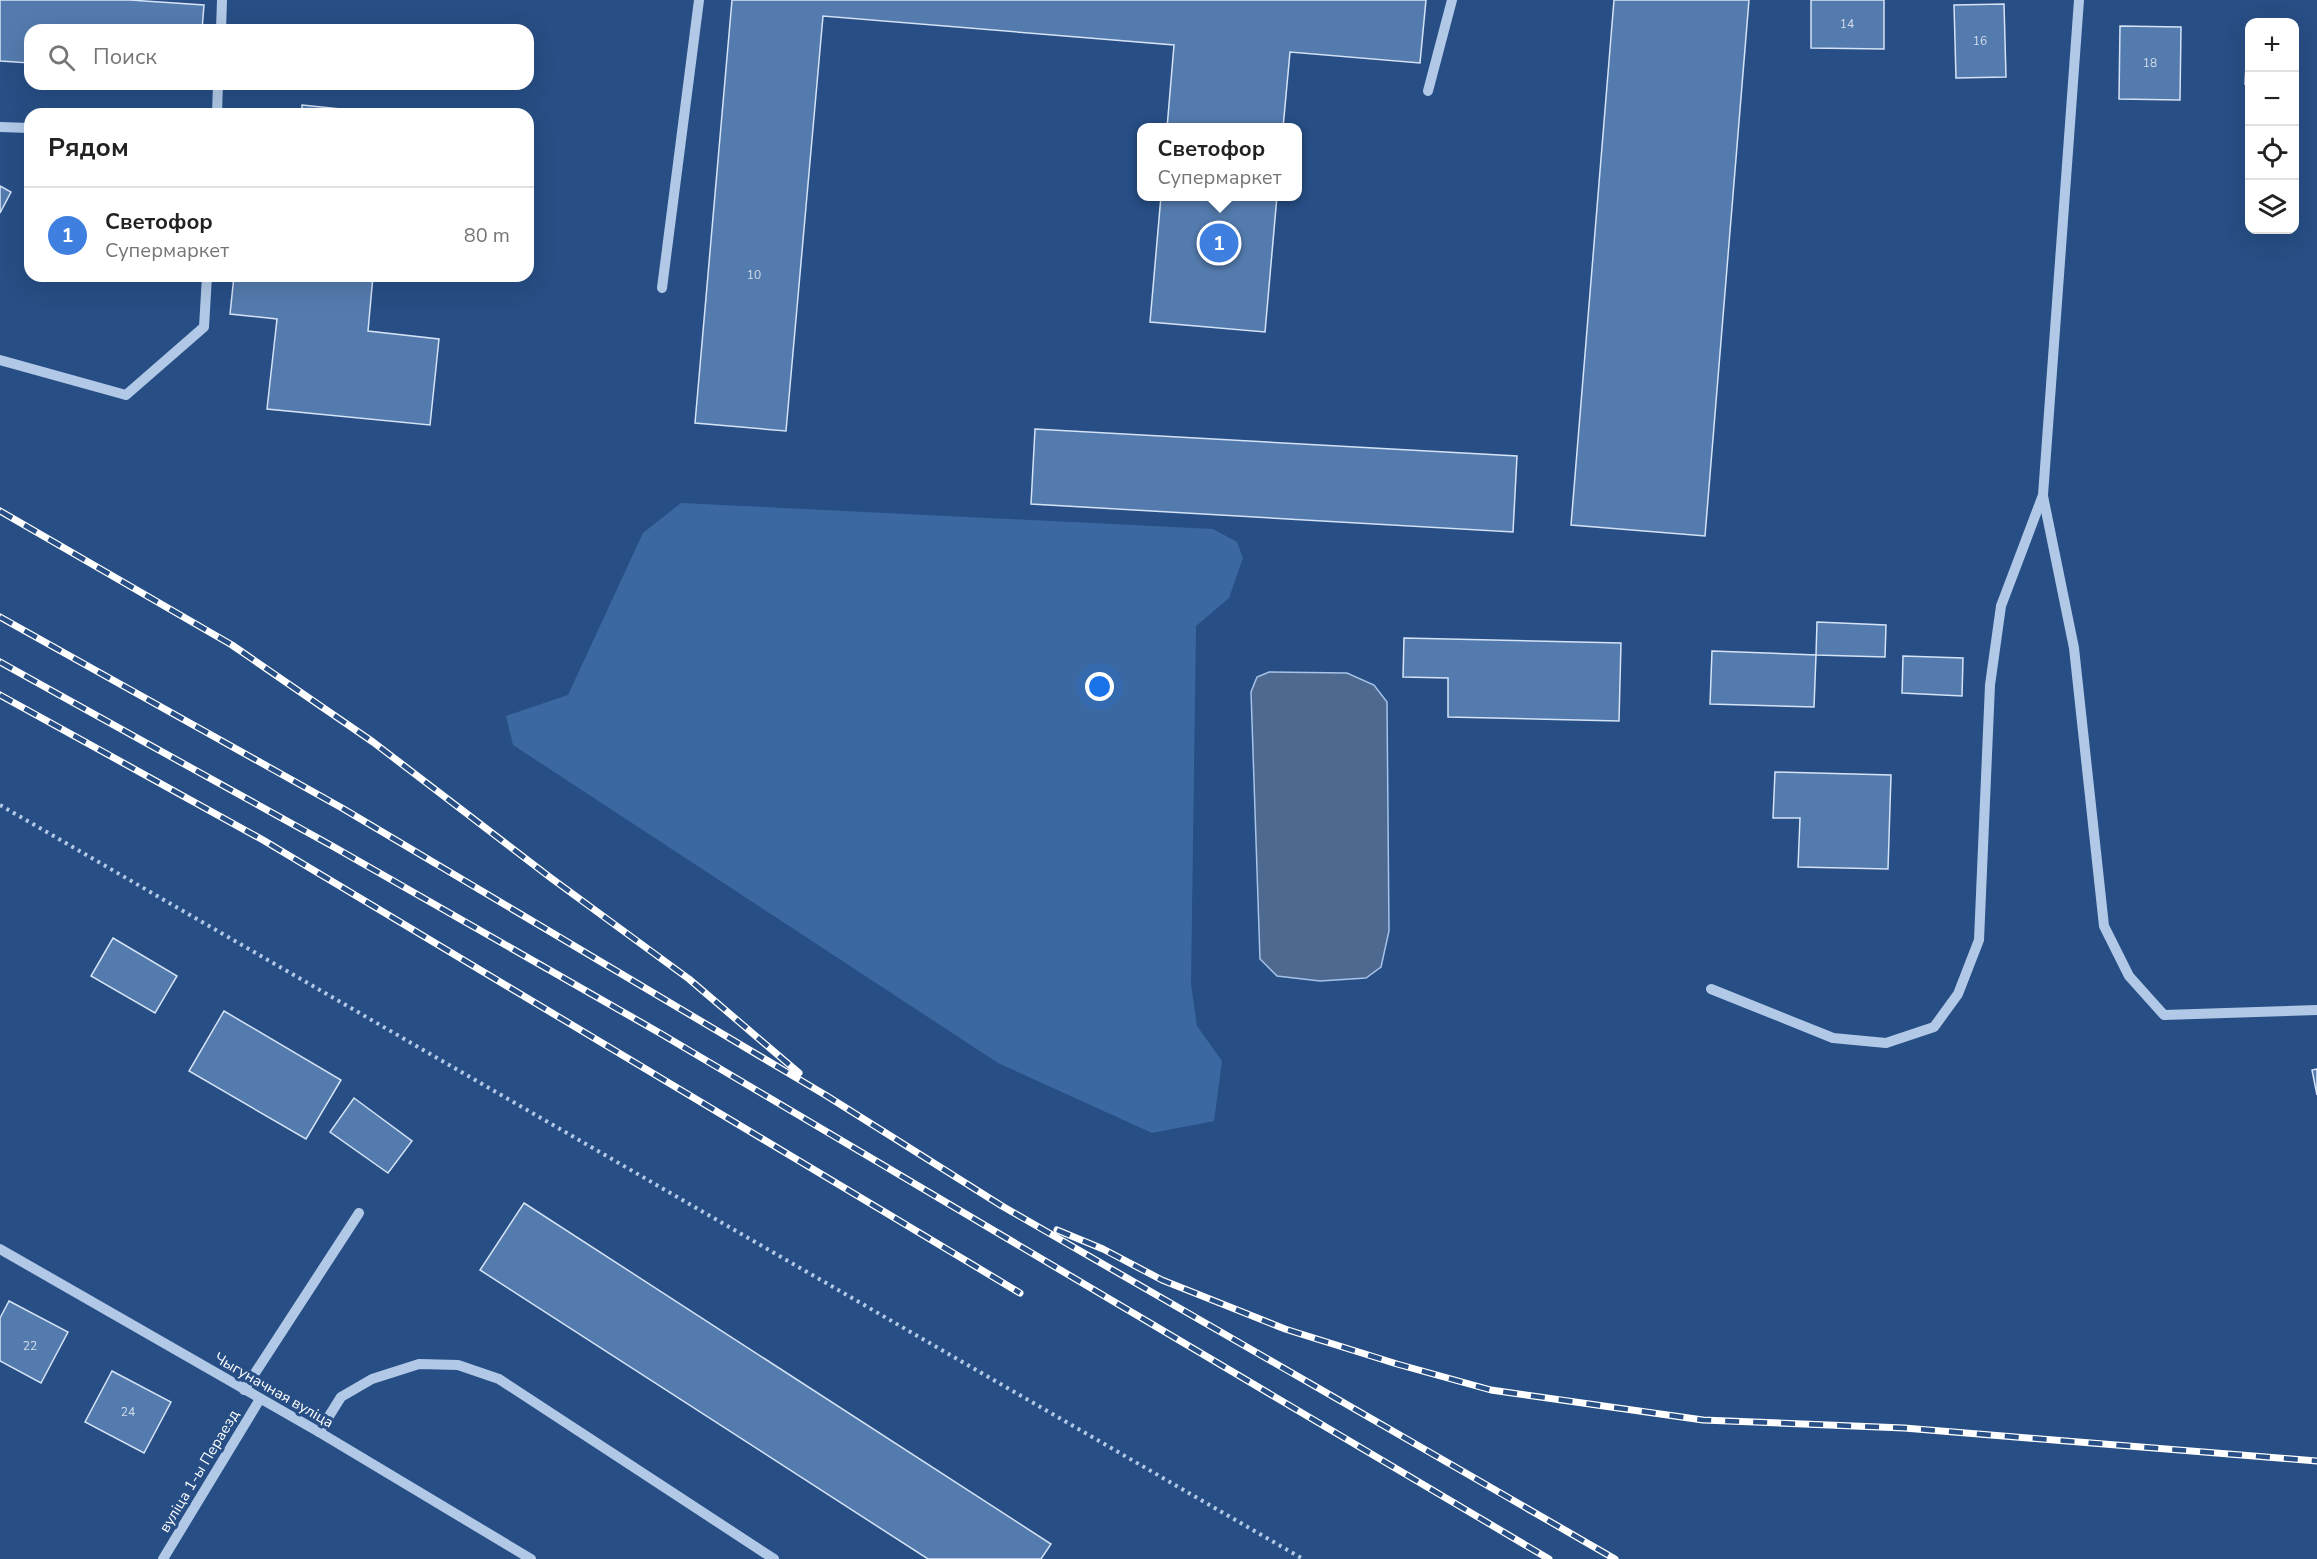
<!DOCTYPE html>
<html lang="ru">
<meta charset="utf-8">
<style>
:root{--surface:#fff;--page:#f6f6f6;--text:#222;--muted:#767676;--line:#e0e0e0;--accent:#7f7048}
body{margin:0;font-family:"Nunito Sans",sans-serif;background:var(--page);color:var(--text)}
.controls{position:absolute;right:18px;top:18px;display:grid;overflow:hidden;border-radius:12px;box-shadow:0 6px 24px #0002}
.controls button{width:54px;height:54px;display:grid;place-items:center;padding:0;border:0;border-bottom:2px solid var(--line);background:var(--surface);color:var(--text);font:30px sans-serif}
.you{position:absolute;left:1100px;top:687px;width:21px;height:21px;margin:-15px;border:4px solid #fff;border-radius:50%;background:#1a73e8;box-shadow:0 0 0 9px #1a73e833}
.badge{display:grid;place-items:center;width:39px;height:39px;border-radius:50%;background:var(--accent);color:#fff;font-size:20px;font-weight:700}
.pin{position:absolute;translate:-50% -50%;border:3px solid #fff;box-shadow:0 2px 6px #0006}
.popup{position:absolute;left:1137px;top:123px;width:165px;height:78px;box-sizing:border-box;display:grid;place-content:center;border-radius:12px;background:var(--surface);filter:drop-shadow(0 2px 4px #0005);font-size:20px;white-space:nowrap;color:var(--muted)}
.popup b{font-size:22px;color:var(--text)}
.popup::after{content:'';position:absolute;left:50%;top:100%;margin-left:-12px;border:12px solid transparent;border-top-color:var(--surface)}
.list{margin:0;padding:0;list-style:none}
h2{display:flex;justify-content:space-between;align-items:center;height:78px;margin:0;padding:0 24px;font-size:26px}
h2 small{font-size:20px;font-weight:400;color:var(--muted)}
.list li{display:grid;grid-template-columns:39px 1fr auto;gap:18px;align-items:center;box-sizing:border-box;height:96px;padding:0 24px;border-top:2px solid var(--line)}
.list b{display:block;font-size:22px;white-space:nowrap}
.list p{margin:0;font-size:20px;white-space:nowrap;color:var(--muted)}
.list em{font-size:20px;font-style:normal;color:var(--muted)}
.icon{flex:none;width:33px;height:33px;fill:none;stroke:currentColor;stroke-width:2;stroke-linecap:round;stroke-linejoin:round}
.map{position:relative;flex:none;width:2317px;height:1559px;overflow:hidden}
.search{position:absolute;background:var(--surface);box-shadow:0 6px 24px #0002;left:24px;top:24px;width:510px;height:66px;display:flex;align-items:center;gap:15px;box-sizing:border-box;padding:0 21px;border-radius:18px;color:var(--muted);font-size:22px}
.panel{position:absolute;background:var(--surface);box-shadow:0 6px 24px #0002;left:24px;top:108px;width:510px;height:174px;border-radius:18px}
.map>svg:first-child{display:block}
.green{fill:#3c68a1}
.water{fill:#4e6990;stroke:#a6c3e8;stroke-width:1.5}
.building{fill:#547bae;stroke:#d5e3f6;stroke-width:1.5}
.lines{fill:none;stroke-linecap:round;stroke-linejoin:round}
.path{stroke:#b1c9e7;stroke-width:4;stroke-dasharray:3 4.5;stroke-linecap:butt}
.minor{stroke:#b1c9e7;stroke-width:10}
.rail-casing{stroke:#fff;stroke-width:7}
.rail{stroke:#274e85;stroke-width:4.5;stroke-dasharray:14;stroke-linecap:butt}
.labels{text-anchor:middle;stroke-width:6;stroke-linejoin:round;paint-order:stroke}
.number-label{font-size:12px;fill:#d4deeb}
.street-label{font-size:15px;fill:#fff;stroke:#274e85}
</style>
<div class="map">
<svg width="2317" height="1559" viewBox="0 0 2317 1559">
<rect width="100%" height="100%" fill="#274e85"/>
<polygon class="green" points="681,503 1213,529 1237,542 1243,558 1229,598 1196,626 1191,984 1197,1026 1222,1061 1214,1121 1152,1133 998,1063 513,745 506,716 568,695 643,533"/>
<polygon class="water" points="1269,672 1347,673 1374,685 1387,702 1389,931 1381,967 1366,978 1320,981 1277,976 1260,959 1251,692 1257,677"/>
<g class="building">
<polygon points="0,0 130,0 204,5 202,30 30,30 30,63 0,61"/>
<polygon points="732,0 1426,0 1420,63 1290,52 1283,128 1167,128 1174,45 823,16 786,431 695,423"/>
<polygon points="1614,0 1749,0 1705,536 1571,525"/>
<polygon points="1811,0 1884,0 1884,49 1811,48"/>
<polygon points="2004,4 2006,77 1956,78 1954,5"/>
<polygon points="2120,26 2181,27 2180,100 2119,99"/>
<polygon points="2248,27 2250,27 2250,84 2245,84"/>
<polygon points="2294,29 2298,29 2295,86 2294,86"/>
<polygon points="302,105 390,114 302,114"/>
<polygon points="0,186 11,192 0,213"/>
<polygon points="1161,196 1277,196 1265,332 1150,322"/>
<polygon points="234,276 373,276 368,331 439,339 430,425 267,409 277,319 230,314"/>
<polygon points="1035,429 1517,456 1513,532 1031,504"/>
<polygon points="1817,622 1886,625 1885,657 1816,655"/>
<polygon points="1404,638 1621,643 1619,721 1448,717 1448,678 1403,677"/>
<polygon points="1712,651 1816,655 1814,707 1710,704"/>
<polygon points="1903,656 1963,658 1962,696 1902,693"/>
<polygon points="1775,772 1891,775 1888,869 1798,867 1800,818 1773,818"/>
<polygon points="113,938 177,976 155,1013 91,976"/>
<polygon points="224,1011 341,1080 306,1139 189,1071"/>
<polygon points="2317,1069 2317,1095 2312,1070"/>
<polygon points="354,1098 412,1141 388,1173 330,1132"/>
<polygon points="524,1203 1051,1544 1041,1559 928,1559 480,1270"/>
<polygon points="9,1301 68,1332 41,1383 0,1361 0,1318"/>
<polygon points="112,1371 171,1402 144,1453 85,1422"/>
</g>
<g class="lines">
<polyline class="path" points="0,805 1303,1559"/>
<g class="minor">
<polyline points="221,30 222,0"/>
<polyline points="1428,91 1452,0"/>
<polyline points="217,114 218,84"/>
<polyline points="0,127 30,128"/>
<polyline points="662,288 699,0"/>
<polyline points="0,360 126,395 204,327 207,276"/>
<polyline points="2043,496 2074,648 2104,926 2129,976 2164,1015 2317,1010"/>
<polyline points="1711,989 1833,1038 1886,1043 1934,1027 1958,994 1979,940 1990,685 2001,606 2043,495 2079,0"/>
<polyline points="0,1249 319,1432 531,1559"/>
<polyline points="244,1390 359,1213"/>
<polyline points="319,1432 341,1397 372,1379 419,1364 458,1365 499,1379 774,1559"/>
<polyline points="163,1559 260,1399"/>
</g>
<g class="rail-casing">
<g id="rail">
<polyline points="0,511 232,645 373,742 551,878 689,979 799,1073"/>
<polyline points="0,617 342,808 827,1096 1002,1206 1615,1559"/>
<polyline points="0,662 334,847 658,1032 1549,1559"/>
<polyline points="0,695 263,840 1020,1293"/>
<polyline points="1057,1230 1103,1249 1162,1280 1285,1329 1397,1364 1491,1390 1703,1420 1904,1428 2317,1461"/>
</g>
</g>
<use href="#rail" class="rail"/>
</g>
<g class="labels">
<g class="number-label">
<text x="1847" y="28">14</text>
<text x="1980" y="45">16</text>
<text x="2150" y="67">18</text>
<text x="754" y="279">10</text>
<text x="30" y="1350">22</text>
<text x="128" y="1416">24</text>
</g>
<g class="street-label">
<text transform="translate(274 1390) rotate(30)" y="5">Чыгуначная вуліца</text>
<text transform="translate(199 1471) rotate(-59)" y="5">вуліца 1-ы Пераезд</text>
</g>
</g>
</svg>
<div class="controls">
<button>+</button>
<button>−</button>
<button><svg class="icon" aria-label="locate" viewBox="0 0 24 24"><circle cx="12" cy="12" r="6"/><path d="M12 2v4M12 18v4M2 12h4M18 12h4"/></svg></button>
<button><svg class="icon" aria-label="layers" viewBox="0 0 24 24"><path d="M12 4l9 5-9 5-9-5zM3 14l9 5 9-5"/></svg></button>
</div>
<div class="you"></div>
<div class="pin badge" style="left:1219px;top:243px;background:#3f7fe0">1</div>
<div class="popup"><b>Светофор</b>Супермаркет</div>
<div class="search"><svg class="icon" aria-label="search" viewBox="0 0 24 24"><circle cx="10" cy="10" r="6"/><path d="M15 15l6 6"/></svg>Поиск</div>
<section class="panel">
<h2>Рядом<small></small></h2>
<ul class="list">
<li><span class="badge" style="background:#3f7fe0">1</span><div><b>Светофор</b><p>Супермаркет</p></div><em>80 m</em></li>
</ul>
</section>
</div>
